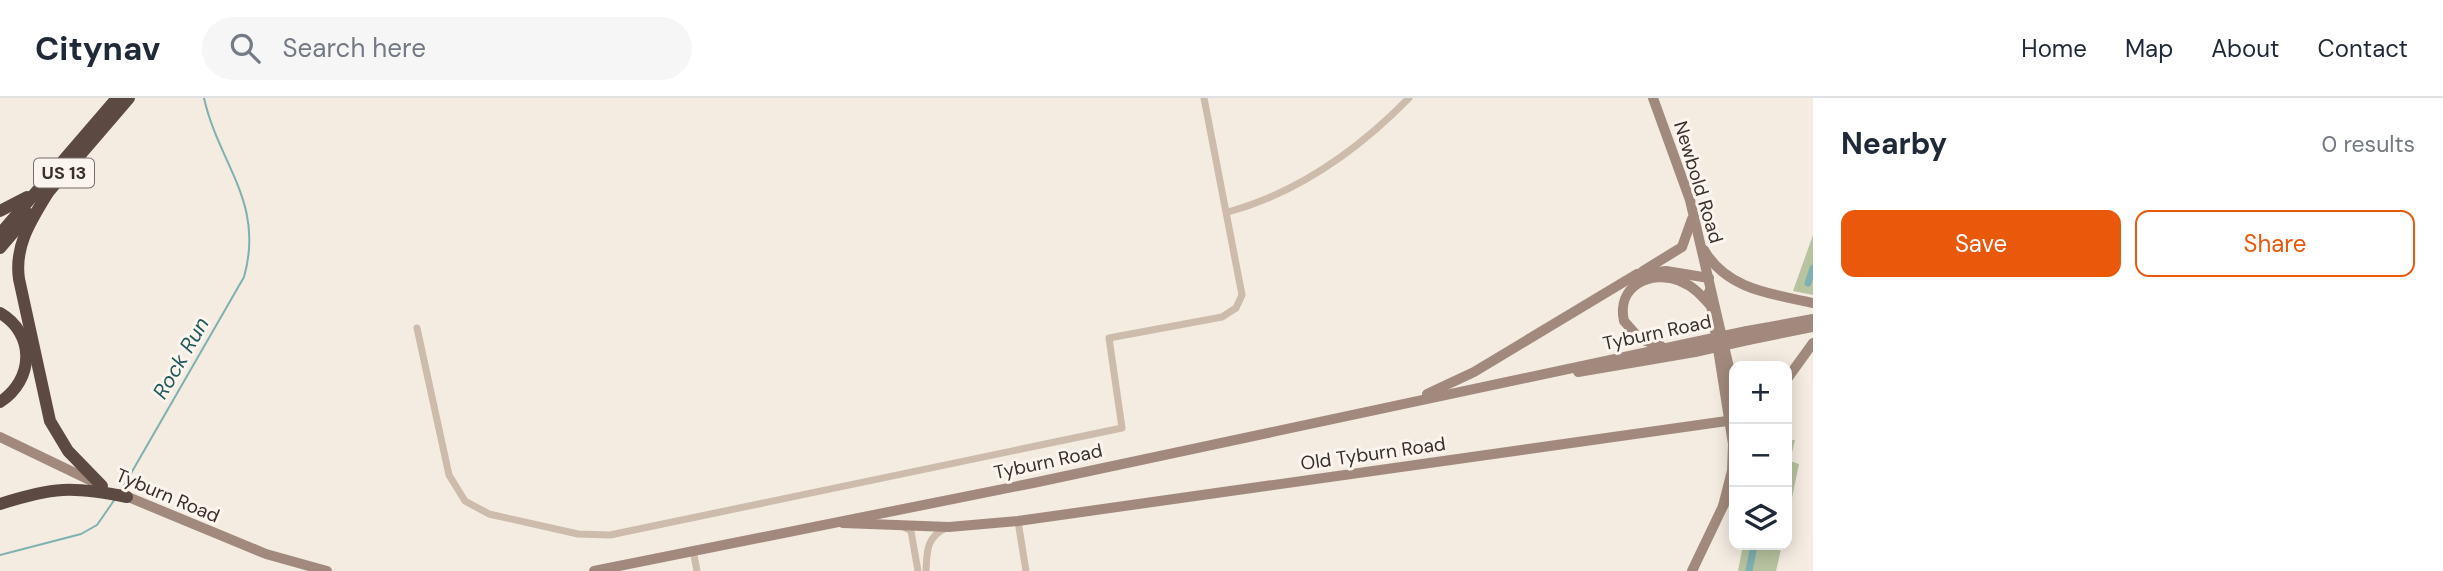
<!DOCTYPE html>
<meta charset="utf-8">
<style>
:root{--surface:#fff;--page:#f6f6f7;--text:#1f2937;--muted:#747a83;--line:#e0e1e3;--accent:#ea580c}
body{margin:0;font-family:"DM Sans",sans-serif;background:var(--page);color:var(--text)}
.controls{position:absolute;right:21px;bottom:21px;display:grid;overflow:hidden;border-radius:14px;box-shadow:0 4px 18px #0003}
.controls button{width:63px;height:63px;display:grid;place-items:center;padding:0;border:0;border-bottom:2px solid var(--line);background:var(--surface);color:var(--text);font:35px sans-serif}
.list{margin:0;padding:0;list-style:none}
h2{display:flex;justify-content:space-between;align-items:center;height:91px;margin:0;padding:0 28px;font-size:30px}
h2 small{font-size:23px;font-weight:400;color:var(--muted)}
.actions{display:flex;gap:14px;padding:21px 28px}
.actions a{flex:1;padding:16px 0;border:2px solid var(--accent);border-radius:14px;text-align:center;font-size:24px;color:var(--accent)}
.actions .main{background:var(--accent);color:#fff}
.icon{flex:none;width:38px;height:38px;fill:none;stroke:currentColor;stroke-width:2;stroke-linecap:round;stroke-linejoin:round}
.map{position:relative;flex:none;width:1813px;height:473px;overflow:hidden}
header{display:flex;align-items:center;gap:42px;box-sizing:border-box;height:98px;padding:0 35px;background:var(--surface);border-bottom:2px solid var(--line)}
header strong{font-size:33px}
nav{display:flex;gap:38px;margin-inline-start:auto;font-size:24px}
.search{width:490px;height:63px;background:var(--page);display:flex;align-items:center;gap:18px;box-sizing:border-box;padding:0 24px;border-radius:38px;color:var(--muted);font-size:26px}
main{display:flex}
aside{flex:1;background:var(--surface)}
.map>svg:first-child{display:block}
.green{fill:#b8c4a0}
.lines{fill:none;stroke-linecap:round;stroke-linejoin:round}
.stream{stroke:#7fb0b2;stroke-width:2}
.canal{stroke:#7fb0b2;stroke-width:7}
.street{stroke:#cdbbac;stroke-width:7}
.secondary{stroke:#a18a7d;stroke-width:10}
.highway{stroke:#5c4a42;stroke-width:12}
.secondary-bridge{stroke:#a18a7d;stroke-width:10}
.labels{text-anchor:middle;stroke-width:6;stroke-linejoin:round;paint-order:stroke}
.shield{fill:#fbf5ee;stroke:#756b66;stroke-width:2}
.shield-label{font-size:18px;font-weight:bold;fill:#3b302b}
.street-label{font-size:19px;fill:#3b302b;stroke:#fbf5ee}
.water-label{font-size:21px;font-style:italic;fill:#1f5a5e;stroke:#fbf5ee}
</style>
<header>
<strong>Citynav</strong>
<div class="search"><svg class="icon" aria-label="search" viewBox="0 0 24 24"><circle cx="10" cy="10" r="6"/><path d="M15 15l6 6"/></svg>Search here</div>
<nav><a>Home</a><a>Map</a><a>About</a><a>Contact</a></nav>
</header>
<main>
<div class="map">
<svg width="1813" height="473" viewBox="0 0 1813 473">
<rect width="100%" height="100%" fill="#f4ebe1"/>
<g class="green">
<polygon points="1813,137 1813,197 1793,193"/>
<polygon points="1787,342 1795,342 1790,363 1799,366 1787,424"/>
<polygon points="1743,447 1782,447 1776,473 1738,473"/>
</g>
<g class="lines">
<g class="stream">
<path d="M122,391L244,179C265,104 219,67 204,0"/>
<polyline points="0,457 81,436 97,427 115,401"/>
</g>
<g class="canal">
<polyline points="1808,185 1813,170"/>
<polyline points="1749,473 1754,447"/>
</g>
<g class="street">
<path d="M1228,114C1297,95 1359,51 1409,0"/>
<polyline points="417,230 449,377 465,403 489,416 578,436 610,437 1122,330 1109,240 1222,219 1236,210 1242,197 1204,0"/>
<polyline points="1018,423 1026,473"/>
<polyline points="902,428 911,433 918,473"/>
<polyline points="693,452 697,473"/>
<path d="M926,473C927,454 926,439 946,430"/>
</g>
<g class="secondary">
<polyline points="1653,0 1690,102 1734,291"/>
<path d="M1704,152C1727,192 1773,196 1813,205"/>
<polyline points="1643,173 1682,149 1692,121"/>
<polyline points="1709,194 1733,346 1732,373 1723,408"/>
<polyline points="1747,233 1813,221"/>
<polyline points="1748,242 1813,229"/>
<path d="M1661,248L1640,241L1624,223C1616,188 1651,171 1680,183C1693,188 1701,197 1710,207"/>
<polyline points="1578,274 1695,254"/>
<polyline points="1787,281 1813,245"/>
<polyline points="1427,296 1474,274 1637,176 1666,173 1709,180"/>
<polyline points="0,339 98,386"/>
<polyline points="121,396 266,456 327,473"/>
<polyline points="843,425 949,429 1018,423 1734,322"/>
<polyline points="594,473 1033,385 1690,245"/>
<polyline points="1692,473 1725,404"/>
</g>
<g class="highway">
<path d="M49,93C32,121 14,147 19,181L50,323L68,353L102,388"/>
<polyline points="44,99 129,0"/>
<polyline points="0,113 27,99"/>
<polyline points="0,136 117,0"/>
<polyline points="0,150 29,116"/>
<path d="M0,215C36,236 34,282 0,304"/>
<path d="M0,406C53,389 72,388 127,399"/>
</g>
<g class="secondary-bridge">
<polyline points="1690,245 1747,233"/>
<polyline points="1695,254 1748,242"/>
</g>
</g>
<g class="labels">
<rect class="shield" x="34" y="60.5" width="60" height="29" rx="5"/>
<g class="shield-label">
<text x="64" y="81">US 13</text>
</g>
<g class="street-label">
<text transform="translate(1699 84) rotate(73)" y="7">Newbold Road</text>
<text transform="translate(1657 234) rotate(-12)" y="7">Tyburn Road</text>
<text transform="translate(1373 355) rotate(-8)" y="7">Old Tyburn Road</text>
<text transform="translate(1048 363) rotate(-12)" y="7">Tyburn Road</text>
<text transform="translate(168 397) rotate(23)" y="7">Tyburn Road</text>
</g>
<g class="water-label">
<text transform="translate(181 260) rotate(-60)" y="7">Rock Run</text>
</g>
</g>
</svg>
<div class="controls">
<button>+</button>
<button>−</button>
<button><svg class="icon" aria-label="layers" viewBox="0 0 24 24"><path d="M12 4l9 5-9 5-9-5zM3 14l9 5 9-5"/></svg></button>
</div>
</div>
<aside>
<h2>Nearby<small>0 results</small></h2>
<ul class="list">
</ul>
<div class="actions"><a class="main">Save</a><a>Share</a></div>
</aside>
</main>
